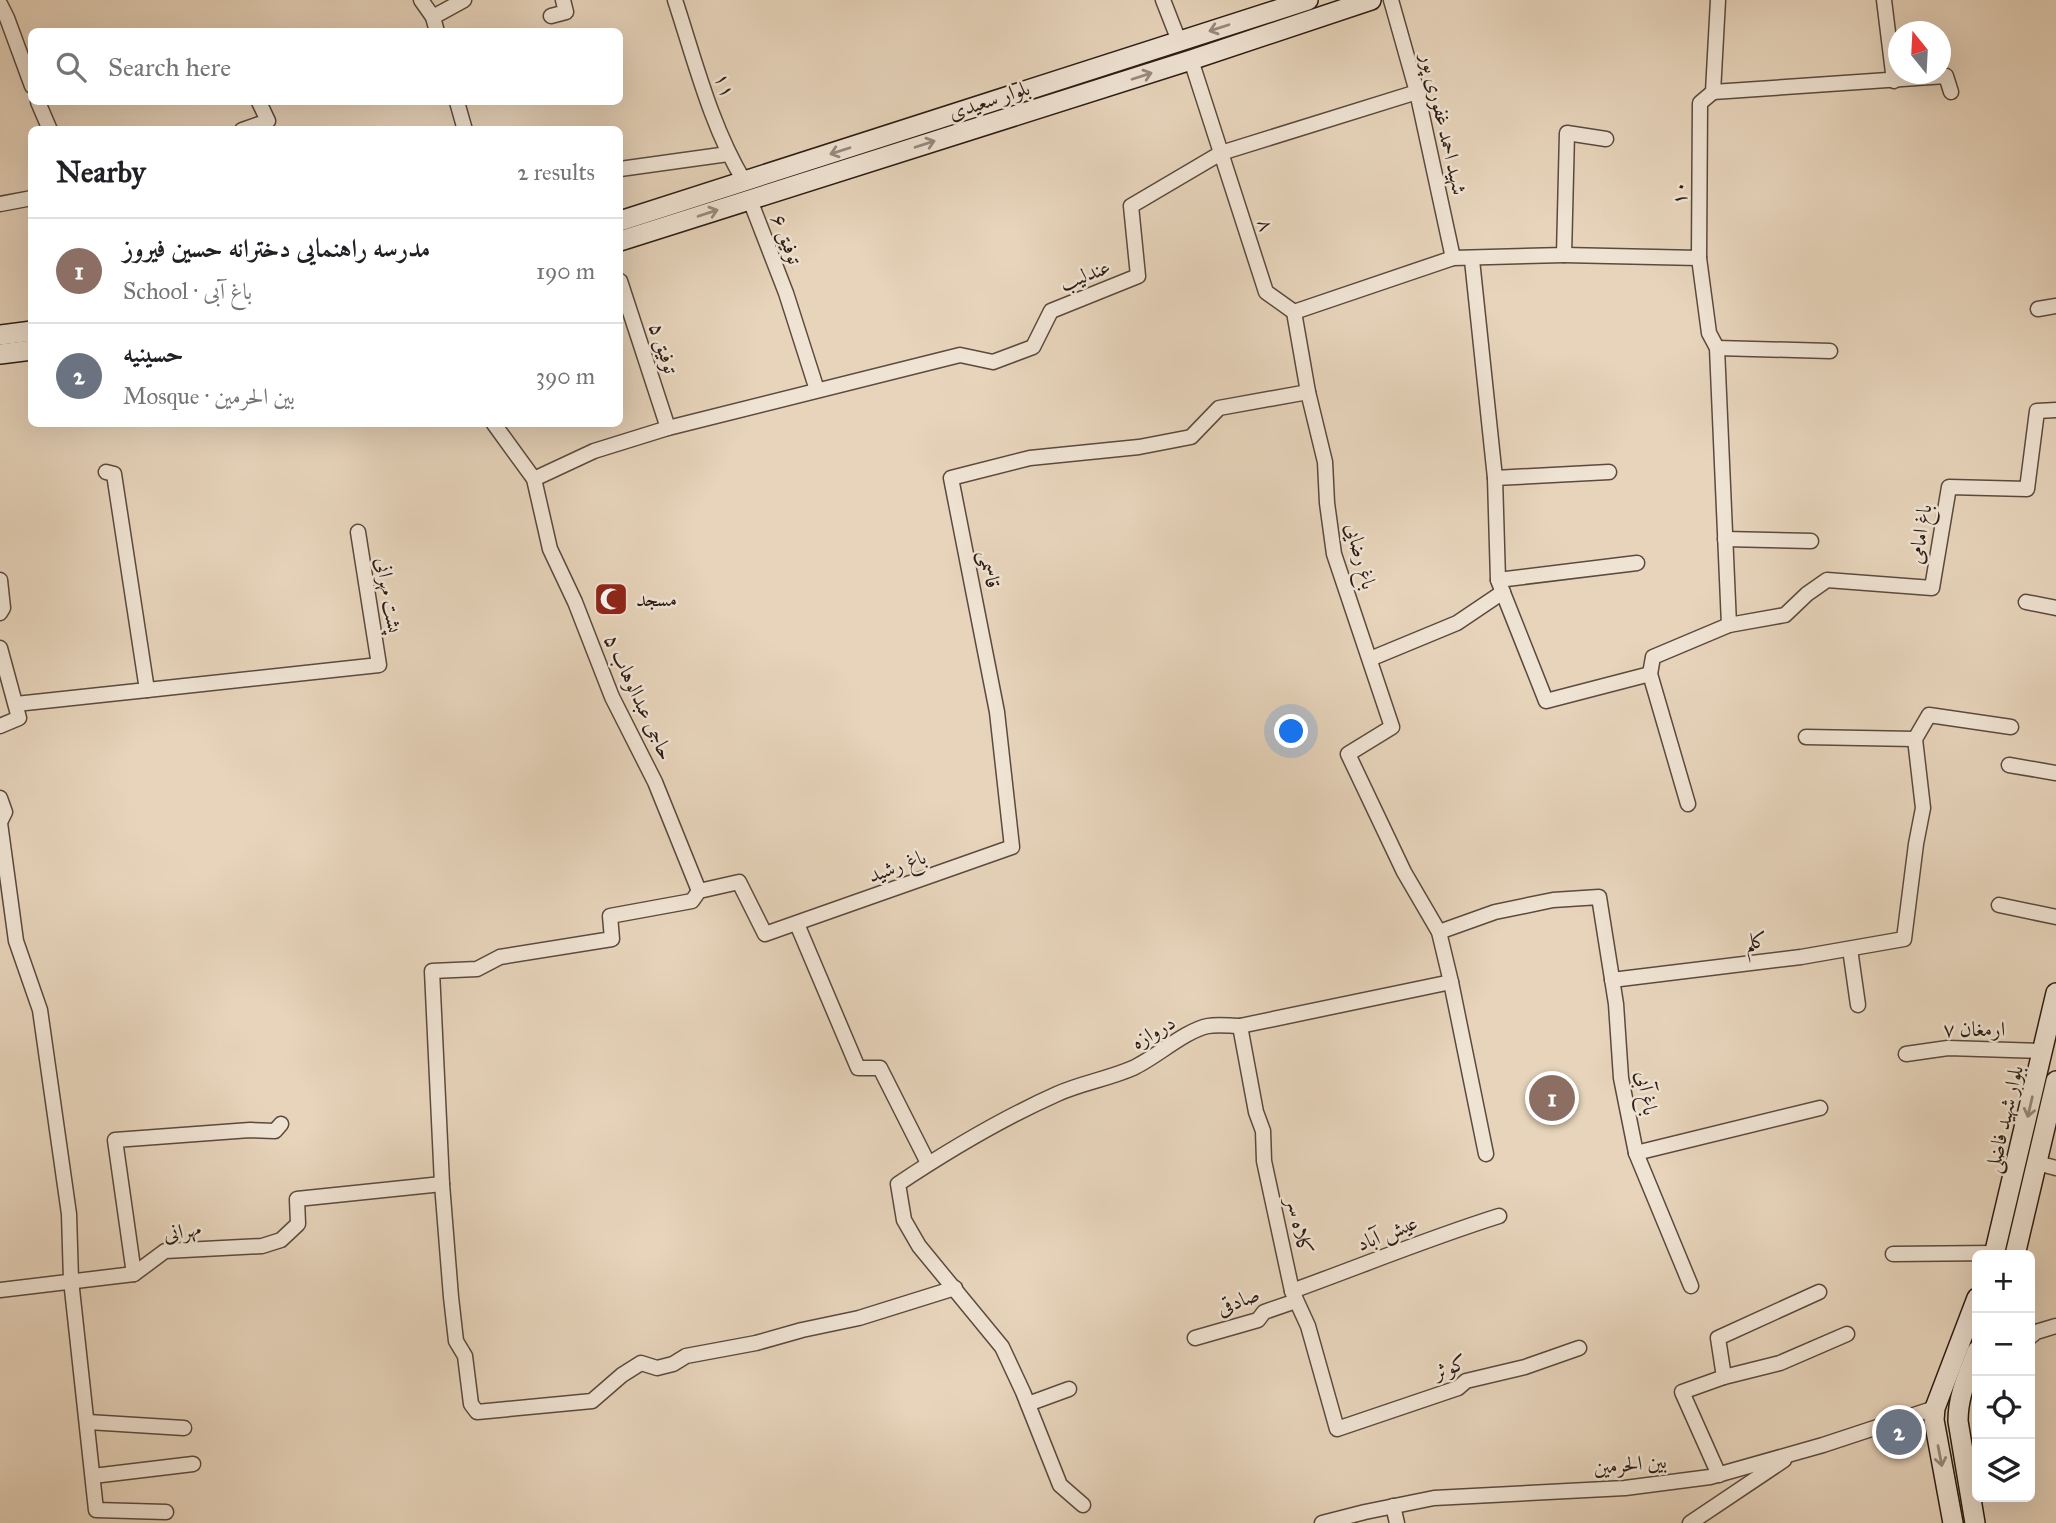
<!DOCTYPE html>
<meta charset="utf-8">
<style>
:root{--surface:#fff;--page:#f6f6f6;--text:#202124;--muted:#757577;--line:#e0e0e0;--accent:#ea580c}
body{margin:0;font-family:"IM FELL Great Primer",Amiri,serif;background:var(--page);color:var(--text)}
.controls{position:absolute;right:21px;bottom:21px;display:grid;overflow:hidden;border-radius:10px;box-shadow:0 7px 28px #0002}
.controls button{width:63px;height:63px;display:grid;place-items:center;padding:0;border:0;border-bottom:2px solid var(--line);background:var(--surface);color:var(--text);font:35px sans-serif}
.compass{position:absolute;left:1888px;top:21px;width:63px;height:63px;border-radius:50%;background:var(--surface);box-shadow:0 7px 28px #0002;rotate:342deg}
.you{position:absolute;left:1292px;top:732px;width:24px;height:24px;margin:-18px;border:5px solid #fff;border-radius:50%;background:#1a73e8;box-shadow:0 0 0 10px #1a73e833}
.badge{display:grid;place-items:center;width:46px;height:46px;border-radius:50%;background:var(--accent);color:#fff;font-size:23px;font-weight:700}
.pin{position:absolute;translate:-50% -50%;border:4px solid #fff;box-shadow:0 2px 7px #0006}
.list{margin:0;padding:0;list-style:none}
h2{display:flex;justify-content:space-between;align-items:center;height:91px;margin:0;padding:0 28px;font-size:30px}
h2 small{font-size:23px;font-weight:400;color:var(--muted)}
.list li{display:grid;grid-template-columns:46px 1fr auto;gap:21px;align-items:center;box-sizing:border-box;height:105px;padding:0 28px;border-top:2px solid var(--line)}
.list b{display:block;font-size:26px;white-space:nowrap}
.list p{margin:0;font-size:23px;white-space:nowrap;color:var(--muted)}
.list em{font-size:23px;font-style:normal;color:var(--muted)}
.icon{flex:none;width:38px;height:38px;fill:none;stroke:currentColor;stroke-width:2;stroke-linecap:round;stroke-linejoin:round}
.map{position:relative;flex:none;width:2056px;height:1523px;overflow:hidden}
.search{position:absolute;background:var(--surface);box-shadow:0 7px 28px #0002;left:28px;top:28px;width:595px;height:77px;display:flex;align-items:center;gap:18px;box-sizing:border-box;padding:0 24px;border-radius:10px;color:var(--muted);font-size:26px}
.panel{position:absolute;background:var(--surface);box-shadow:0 7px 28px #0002;left:28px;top:126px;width:595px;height:301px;border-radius:10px}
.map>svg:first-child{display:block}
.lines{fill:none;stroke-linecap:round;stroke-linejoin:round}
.minor-casing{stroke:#5b4a3e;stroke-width:17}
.secondary-casing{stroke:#2c1c14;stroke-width:22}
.minor{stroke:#efe3d3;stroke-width:14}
.secondary{stroke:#efe3d3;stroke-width:19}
.oneway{stroke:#97897d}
.labels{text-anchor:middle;stroke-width:5;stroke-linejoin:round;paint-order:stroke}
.street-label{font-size:21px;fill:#2c1c14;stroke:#efe3d3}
.poi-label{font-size:21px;fill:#2c1c14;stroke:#efe3d3;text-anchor:start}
</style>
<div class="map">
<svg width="2056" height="1523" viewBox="0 0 2056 1523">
<rect width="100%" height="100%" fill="#e7d4bb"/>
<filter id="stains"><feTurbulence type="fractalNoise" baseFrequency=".00286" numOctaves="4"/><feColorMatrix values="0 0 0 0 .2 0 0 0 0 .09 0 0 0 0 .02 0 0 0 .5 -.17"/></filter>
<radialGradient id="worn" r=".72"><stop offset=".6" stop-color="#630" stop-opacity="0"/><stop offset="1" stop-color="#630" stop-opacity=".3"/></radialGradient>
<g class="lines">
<g class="minor-casing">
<g id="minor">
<polyline points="421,0 433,17 437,32"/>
<path d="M675,0C695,61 711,126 744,181"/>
<polyline points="1163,0 1179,41"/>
<polyline points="1391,0 1417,92 1453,258"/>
<polyline points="1884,0 1894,81"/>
<polyline points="0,4 7,18 32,86"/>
<polyline points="551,16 566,12 563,0"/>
<polyline points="433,17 464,0"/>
<polyline points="1191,60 1266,292 1294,312 1308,392 1325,462 1327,503 1334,554 1392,727 1348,754 1404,872 1439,932 1451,982 1486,1154"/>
<polyline points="1713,92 1946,76 1951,92"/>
<polyline points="38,102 50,130"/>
<polyline points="457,102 465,130"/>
<polyline points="242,130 268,121 259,102"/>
<polyline points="620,169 728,154"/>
<polyline points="750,200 786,293 817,390"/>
<polyline points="0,204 32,198"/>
<polyline points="1564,255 1699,258 1700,103 1713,92 1718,0"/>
<polyline points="1699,258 1709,333 1717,348 1729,625 1785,615 1807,594 1827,580 1932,588 1949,487 2027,489 2037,411 2056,410"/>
<polyline points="1472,260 1495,478 1498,580 1546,701 1650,674 1653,657 1729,625"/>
<polyline points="620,281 668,428"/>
<polyline points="2038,309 2056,306"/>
<polyline points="1294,312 1453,258 1564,255 1567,133 1606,139"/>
<polyline points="1717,348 1830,351"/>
<polyline points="494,424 534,479 550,549 575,602 612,697 655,782 699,891"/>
<polyline points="1495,478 1609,472"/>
<polyline points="534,479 594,451 668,428 960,355 993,362 1033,347 1051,311 1138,276 1131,206 1221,153 1417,92"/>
<polyline points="1725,539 1811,541"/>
<polyline points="0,580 3,608 0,613"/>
<polyline points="1498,580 1637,563"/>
<polyline points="2026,602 2056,608"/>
<polyline points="0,648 19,718 0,726"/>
<polyline points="1370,659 1457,623 1503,592"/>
<polyline points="1650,674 1688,804"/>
<polyline points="147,690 379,665 358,532"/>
<polyline points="16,704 147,690 114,474 106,472"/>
<polyline points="1806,737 1915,739"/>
<polyline points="2009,765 2056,773"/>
<polyline points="0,798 5,812 0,822"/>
<polyline points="0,823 16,941 40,1010 69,1214 71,1280 96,1510 166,1512"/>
<polyline points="1999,905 2056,917"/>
<polyline points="797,924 858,1068 880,1068 928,1163"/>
<polyline points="1439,932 1495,912 1553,900 1599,897 1616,1004 1621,1078 1636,1153 1691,1286"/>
<polyline points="1850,949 1858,1005"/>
<polyline points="1612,980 1801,957 1904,939 1916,844 1923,808 1915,739 1929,715 2011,727"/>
<polyline points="1240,1026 1256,1112 1263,1131 1264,1161 1292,1291 1308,1326 1337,1429 1458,1388 1466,1381 1525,1367 1579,1348"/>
<polyline points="1906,1054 1948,1048 2042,1051"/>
<polyline points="1636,1153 1820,1108"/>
<polyline points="2037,1163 2056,1168"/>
<polyline points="1893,1254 1995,1253"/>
<polyline points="134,1274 115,1140 250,1130 275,1131 281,1124"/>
<polyline points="955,1288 859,1318 802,1330 756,1343 686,1356 673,1364 657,1368 641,1363 622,1375 592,1401 477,1412 471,1404 465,1356 456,1341 451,1297 442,1184 432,971 477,969 500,957 612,939 610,916 692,901 699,891 739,882 765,934 1012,847 997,712 951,478 1030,458 1139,447 1191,437 1219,408 1308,392"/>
<polyline points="0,1290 134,1274 165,1251 262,1246 281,1240 298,1224 297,1199 442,1184"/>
<path d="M1292,1291C1361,1266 1429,1238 1499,1216"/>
<polyline points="1819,1292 1718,1338 1724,1377 1780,1363 1847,1334"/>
<polyline points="2030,1337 2036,1332 2056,1326"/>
<polyline points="1195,1338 1258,1320 1264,1312 1296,1301"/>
<polyline points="1028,1404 1069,1389"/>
<polyline points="88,1422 184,1428"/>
<polyline points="1719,1475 1682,1392 1724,1377"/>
<polyline points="93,1476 193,1464"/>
<path d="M1083,1505L1060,1485L1023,1392L1002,1347L919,1246L904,1220L898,1184C949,1150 1001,1119 1057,1094C1081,1083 1108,1079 1133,1068C1155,1058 1186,1030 1208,1026C1218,1024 1230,1026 1240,1026L1451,982"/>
<polyline points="1393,1506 1397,1523"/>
<polyline points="1322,1523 1365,1512 1434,1498 1625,1488 1710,1477 1823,1445 1935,1408"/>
<polyline points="1690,1523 1784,1460"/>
</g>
</g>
<g class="secondary-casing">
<g id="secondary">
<polyline points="620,221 1308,0"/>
<polyline points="620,241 1191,60 1371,0"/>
<polyline points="0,335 32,331"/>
<polyline points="0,354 32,350"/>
<polyline points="1994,1255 2056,993"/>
<polyline points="2015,1255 2056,1081"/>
<polyline points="1953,1523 1934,1420 1935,1408 1977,1298"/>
<path d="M1975,1523L1958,1421C1958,1395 1968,1375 1977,1351"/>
</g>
</g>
<use href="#minor" class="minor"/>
<use href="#secondary" class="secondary"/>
</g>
<defs><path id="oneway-shaft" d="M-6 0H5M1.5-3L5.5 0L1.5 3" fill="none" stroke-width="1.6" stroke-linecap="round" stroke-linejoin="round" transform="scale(1.75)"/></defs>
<g class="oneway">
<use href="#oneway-shaft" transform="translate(1219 28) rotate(162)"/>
<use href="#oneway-shaft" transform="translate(1142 76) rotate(-18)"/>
<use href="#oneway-shaft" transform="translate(925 144) rotate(-18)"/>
<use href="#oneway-shaft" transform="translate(840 151) rotate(162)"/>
<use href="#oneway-shaft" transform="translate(708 213) rotate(-18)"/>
<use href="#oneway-shaft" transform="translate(2030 1107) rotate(103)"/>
<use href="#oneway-shaft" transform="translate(1940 1456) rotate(79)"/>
</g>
<defs>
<g id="mosque-square" transform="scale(1.75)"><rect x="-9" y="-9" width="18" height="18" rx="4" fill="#8f2418" stroke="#efe3d3"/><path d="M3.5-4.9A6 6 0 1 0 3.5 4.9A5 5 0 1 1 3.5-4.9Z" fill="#fff"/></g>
</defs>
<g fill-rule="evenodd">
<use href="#mosque-square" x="611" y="599"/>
</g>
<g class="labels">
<g class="street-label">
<text transform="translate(725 85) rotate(70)" y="7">۱۱</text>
<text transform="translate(989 100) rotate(-18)" y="7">بلوار سعیدی</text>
<text transform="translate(1444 124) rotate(77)" y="7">شهید احمد غفوری پور</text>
<text transform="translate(1679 193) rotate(-90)" y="7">۱۰</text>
<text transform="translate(1266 225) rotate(72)" y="7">۸</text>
<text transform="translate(787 239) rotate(69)" y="7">توفیق ۶</text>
<text transform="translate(1085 275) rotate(-21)" y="7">عندلیب</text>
<text transform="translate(664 348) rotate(72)" y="7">توفیق ۵</text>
<text transform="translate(1920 534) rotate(-81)" y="7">باغ امامی</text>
<text transform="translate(1361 556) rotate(75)" y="7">باغ رضایی</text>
<text transform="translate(990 569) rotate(79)" y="7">قاسمی</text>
<text transform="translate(389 595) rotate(81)" y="7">پشت مهرانی</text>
<text transform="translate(639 697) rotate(65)" y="7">حاجی عبدالوهاب ۵</text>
<text transform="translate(897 866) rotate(-20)" y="7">باغ رشید</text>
<text transform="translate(1756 941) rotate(-7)" y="7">کلم</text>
<text x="1974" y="1036">ارمغان ۷</text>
<text transform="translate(1153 1032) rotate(-30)" y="7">دروازه</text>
<text transform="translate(1647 1093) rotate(80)" y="7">باغ آبی</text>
<text transform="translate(2004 1119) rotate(-77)" y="7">بلوار شهید فاضلی</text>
<text transform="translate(1300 1226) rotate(78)" y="7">کلاه سر</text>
<text transform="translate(182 1231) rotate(-10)" y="7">مهرانی</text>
<text transform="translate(1387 1233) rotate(-22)" y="7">عیش آباد</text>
<text transform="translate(1238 1301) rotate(-22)" y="7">صادقی</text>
<text transform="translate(1450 1367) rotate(-22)" y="7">کوثر</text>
<text transform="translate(1630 1464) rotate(-5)" y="7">بین الحرمین</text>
</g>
<g class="poi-label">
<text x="636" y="606">مسجد</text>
</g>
</g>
<rect width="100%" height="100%" filter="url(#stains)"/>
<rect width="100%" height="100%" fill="url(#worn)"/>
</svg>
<div class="controls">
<button>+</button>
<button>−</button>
<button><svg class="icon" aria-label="locate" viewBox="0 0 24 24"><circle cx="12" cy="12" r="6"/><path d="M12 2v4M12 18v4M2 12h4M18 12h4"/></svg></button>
<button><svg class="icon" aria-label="layers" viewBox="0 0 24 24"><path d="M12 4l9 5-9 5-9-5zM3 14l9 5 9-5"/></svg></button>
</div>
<svg class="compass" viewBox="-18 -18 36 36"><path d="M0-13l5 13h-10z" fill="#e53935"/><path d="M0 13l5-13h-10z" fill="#757577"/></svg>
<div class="you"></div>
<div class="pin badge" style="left:1552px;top:1098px;background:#8d6e63">1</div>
<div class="pin badge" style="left:1899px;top:1432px;background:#6b7280">2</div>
<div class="search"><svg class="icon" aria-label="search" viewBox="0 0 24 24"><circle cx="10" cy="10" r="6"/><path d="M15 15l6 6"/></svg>Search here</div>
<section class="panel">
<h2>Nearby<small>2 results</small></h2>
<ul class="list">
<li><span class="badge" style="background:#8d6e63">1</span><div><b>مدرسه راهنمایی دخترانه حسین فیروز</b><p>School · باغ آبی</p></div><em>190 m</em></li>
<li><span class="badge" style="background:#6b7280">2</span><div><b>حسینیه</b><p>Mosque · بین الحرمین</p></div><em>390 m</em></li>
</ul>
</section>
</div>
